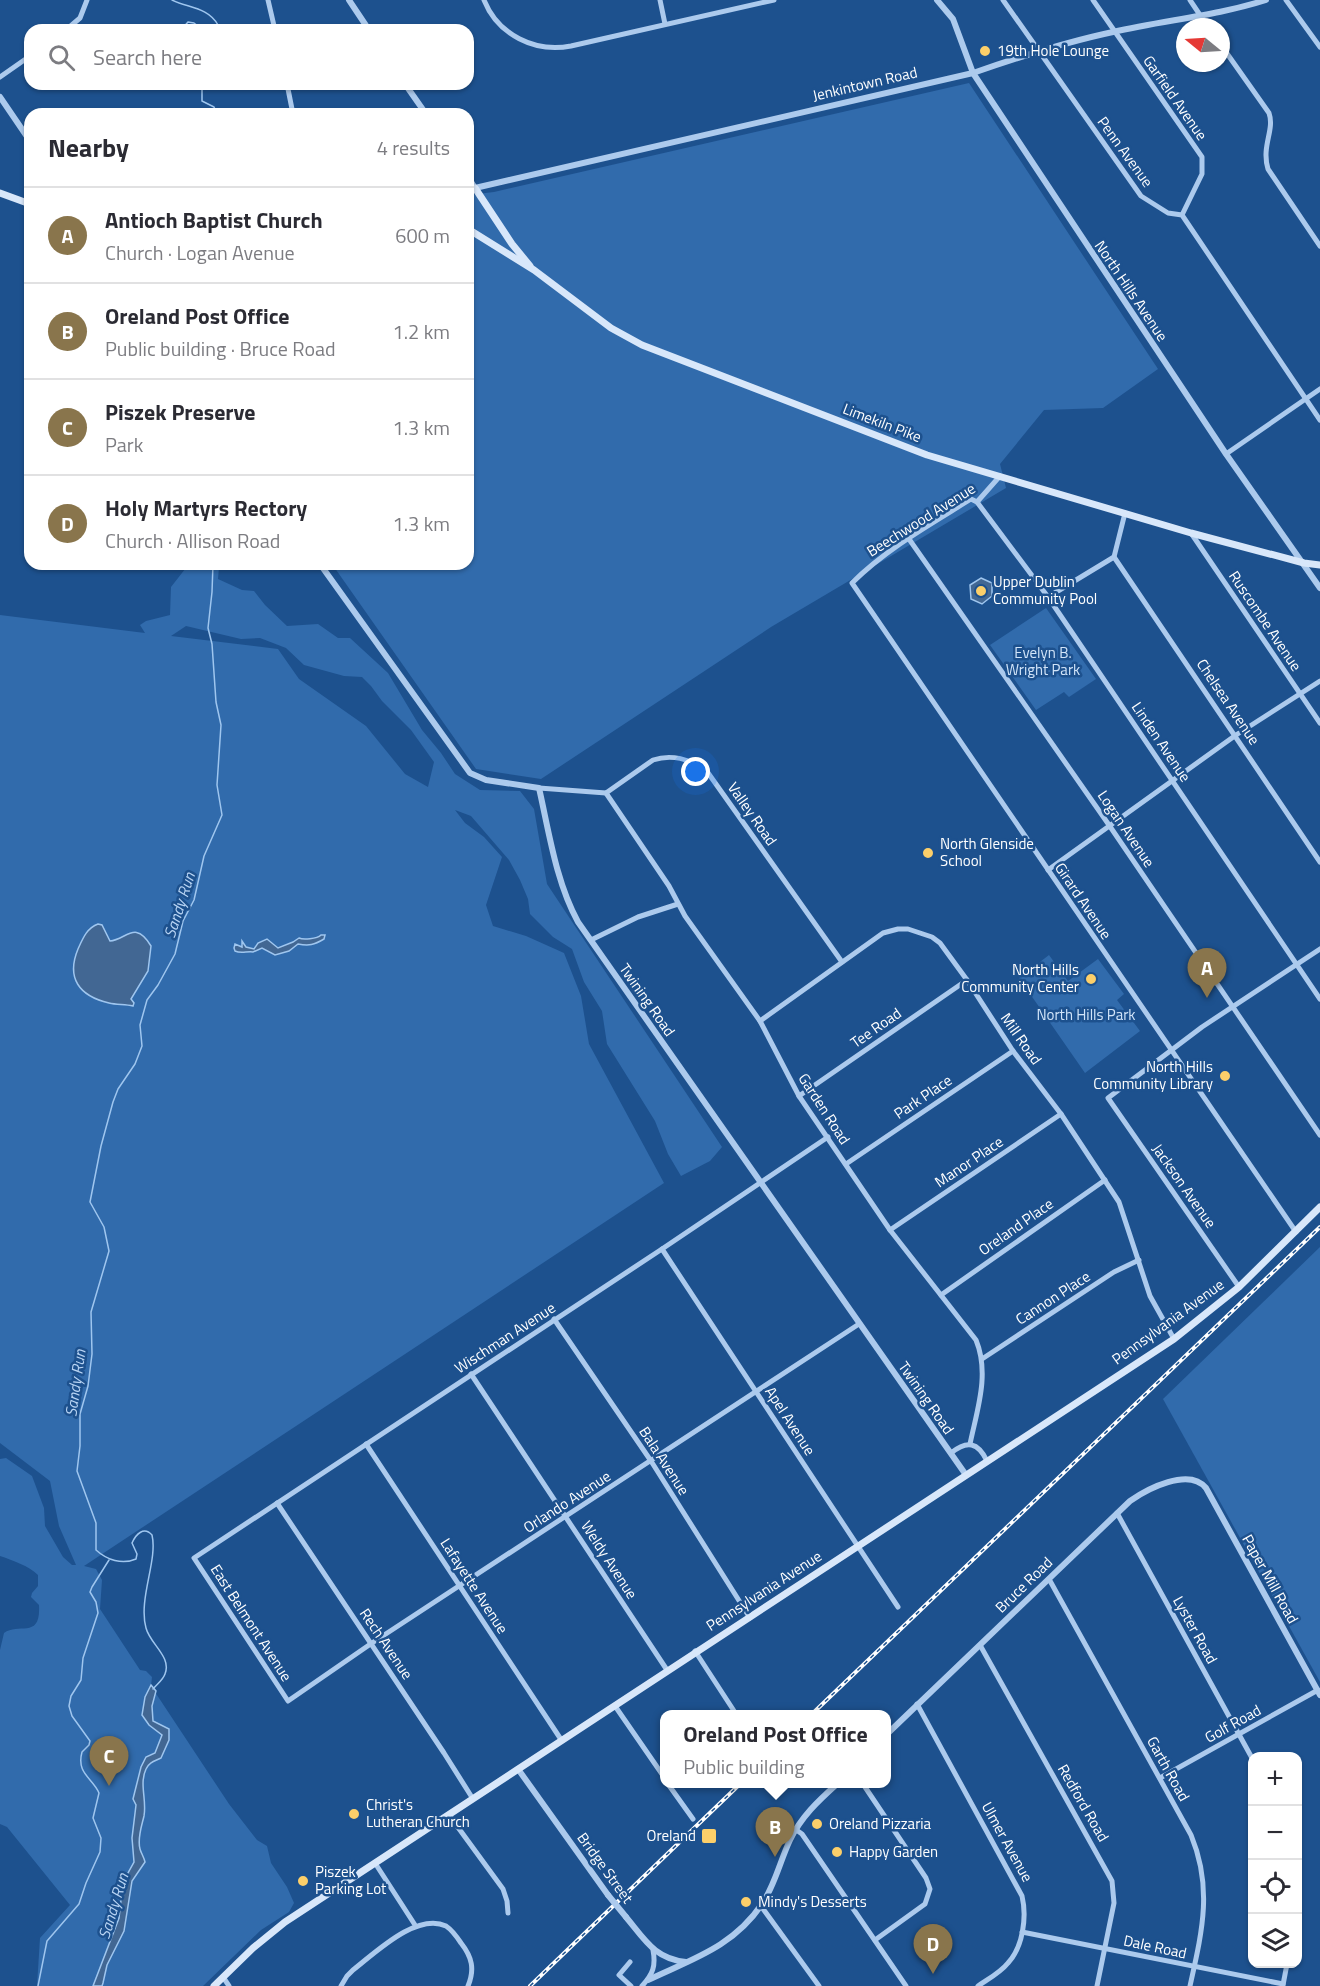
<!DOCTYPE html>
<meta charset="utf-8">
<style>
:root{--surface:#fff;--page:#f2f2f3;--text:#2b2b33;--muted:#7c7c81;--line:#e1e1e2;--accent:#89754c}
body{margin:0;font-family:"Titillium Web",sans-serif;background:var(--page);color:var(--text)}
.controls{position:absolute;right:18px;bottom:18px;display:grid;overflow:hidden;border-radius:12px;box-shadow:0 2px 4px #0004}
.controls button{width:54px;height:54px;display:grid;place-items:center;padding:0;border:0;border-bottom:2px solid var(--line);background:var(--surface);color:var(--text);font:30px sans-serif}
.compass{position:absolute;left:1176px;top:18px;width:54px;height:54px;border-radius:50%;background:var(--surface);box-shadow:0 2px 4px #0004;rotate:288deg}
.you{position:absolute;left:696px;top:772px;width:21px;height:21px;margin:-15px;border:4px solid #fff;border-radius:50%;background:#1a73e8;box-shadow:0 0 0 9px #1a73e833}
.badge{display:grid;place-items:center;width:39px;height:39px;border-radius:50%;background:var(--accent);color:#fff;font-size:20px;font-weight:700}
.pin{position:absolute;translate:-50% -50px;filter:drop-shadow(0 2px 3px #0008)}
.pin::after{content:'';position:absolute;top:32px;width:21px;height:18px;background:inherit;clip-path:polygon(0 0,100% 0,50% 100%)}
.popup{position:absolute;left:660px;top:1710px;width:231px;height:78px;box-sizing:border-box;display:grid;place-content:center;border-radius:12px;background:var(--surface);filter:drop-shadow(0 2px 4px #0005);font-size:20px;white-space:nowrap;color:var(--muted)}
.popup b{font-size:22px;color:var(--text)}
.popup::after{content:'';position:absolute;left:50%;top:100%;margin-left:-12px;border:12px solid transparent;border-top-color:var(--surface)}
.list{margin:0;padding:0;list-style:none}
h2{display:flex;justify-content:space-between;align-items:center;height:78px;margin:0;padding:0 24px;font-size:26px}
h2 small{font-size:20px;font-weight:400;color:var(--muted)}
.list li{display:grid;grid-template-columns:39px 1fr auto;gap:18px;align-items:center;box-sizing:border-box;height:96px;padding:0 24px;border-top:2px solid var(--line)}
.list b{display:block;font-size:22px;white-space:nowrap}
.list p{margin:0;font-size:20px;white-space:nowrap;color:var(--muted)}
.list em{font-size:20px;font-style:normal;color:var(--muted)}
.icon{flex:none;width:33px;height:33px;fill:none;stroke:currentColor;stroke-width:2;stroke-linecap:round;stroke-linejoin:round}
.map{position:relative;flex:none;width:1320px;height:1986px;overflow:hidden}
.search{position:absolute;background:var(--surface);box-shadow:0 2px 4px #0004;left:24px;top:24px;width:450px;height:66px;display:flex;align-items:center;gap:15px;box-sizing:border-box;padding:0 21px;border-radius:18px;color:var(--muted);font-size:22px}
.panel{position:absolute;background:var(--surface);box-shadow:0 2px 4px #0004;left:24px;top:108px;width:450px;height:462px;border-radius:18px}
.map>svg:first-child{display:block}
.green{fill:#316bac;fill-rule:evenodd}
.water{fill:#426793;stroke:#9fc6ef;stroke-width:1.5}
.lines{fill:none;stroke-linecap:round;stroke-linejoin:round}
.stream{stroke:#9fc6ef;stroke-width:1.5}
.minor{stroke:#accaed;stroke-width:5}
.tertiary{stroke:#accaed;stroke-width:6}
.secondary{stroke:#d8e7fa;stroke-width:7}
.rail-casing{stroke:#fff;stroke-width:4}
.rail{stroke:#1d518e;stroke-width:1.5;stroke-dasharray:4.5;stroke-linecap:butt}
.tertiary-bridge{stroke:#accaed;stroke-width:6}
.poi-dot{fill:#fccf6a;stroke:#1d518e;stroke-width:2}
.labels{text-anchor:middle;stroke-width:5;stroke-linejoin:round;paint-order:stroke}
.poi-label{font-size:15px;fill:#fff;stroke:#1d518e;text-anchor:start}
.street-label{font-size:15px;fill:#fff;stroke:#1d518e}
.park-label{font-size:15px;fill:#d1e4f9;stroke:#1d518e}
.water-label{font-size:16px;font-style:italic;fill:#b8d4f4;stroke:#1d518e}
</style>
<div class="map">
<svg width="1320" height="1986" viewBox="0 0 1320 1986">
<rect width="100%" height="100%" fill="#1d518e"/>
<g class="green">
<polygon points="969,83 1158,369 1103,408 1044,410 1000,464 1006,488 771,627 541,779 476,769 332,564 468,564 468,195 494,192"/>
<path d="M189,564H209L219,567L218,579L242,590L254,591L265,605L287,626L318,624L338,638H350L388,673L422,730L441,753L455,774L480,790L520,791L534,809L547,884L722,1147L710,1161L681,1176L668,1154L655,1121L607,1044L602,1011L584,982L572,949L553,937L530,914L528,899L520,880L509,860L471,816L455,810L465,823L484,837L502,857L486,905L493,926L526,936L564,953L581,996L589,1044L664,1183L84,1566L96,1569L102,1580L100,1609L140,1670L146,1671L152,1677L151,1686L229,1804L257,1840L267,1846L271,1863L287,1887L294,1903L289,1912L261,1930L203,1986H37L40,1938L70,1905L7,1827L0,1824V1650L4,1633C19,1622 41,1640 39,1605L31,1597L32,1593L38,1586V1575C29,1566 12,1560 0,1556V1459L6,1458L32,1476L44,1508L45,1526L63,1557L72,1565H76L59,1526L50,1481L0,1443V615L145,633L140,625L146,621L170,615L171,587ZM186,626L241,639L260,638L286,648L304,665L344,676L362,677L371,686L382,701L411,730L434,762L428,787L405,774L366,726L299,679L278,649L171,636Z"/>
<polygon points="1046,608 1096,679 1069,697 1064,692 1036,710 990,645"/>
<polygon points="1049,955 1068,981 1098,959 1124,994 1117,1000 1140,1031 1085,1073 1019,978"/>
<polygon points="1320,1247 1320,1682 1163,1399"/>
</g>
<g class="water">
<polygon points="981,578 992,583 992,596 982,604 971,599 970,585"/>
<path d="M98,924L102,925L110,941C126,940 135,919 151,946L148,971L131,999L134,1003L133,1006C125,1004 117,1005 109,1003C79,996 66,978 78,949C83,938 87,928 98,924Z"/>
<path d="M321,935H325L324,939C314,945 309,946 298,944L289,951L275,955L262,948L253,952C247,951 241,954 235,951L234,948L235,944L242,947V941L246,947L254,949L258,943L267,939L278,948L293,942L299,938C303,940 317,939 321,935Z"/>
<path d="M151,1685L156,1691L152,1706L153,1721L169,1729V1740L161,1758C155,1761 149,1762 146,1769C139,1784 147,1800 144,1816C142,1825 137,1838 140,1849C141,1853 144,1857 145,1862L132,1881L124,1931L107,1965L103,1983L102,1986H93L119,1918L123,1882L134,1862L132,1838L136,1805L133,1799L141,1767L146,1757L155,1753L162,1735L149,1725L142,1715L145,1697Z"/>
</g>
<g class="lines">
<g class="stream">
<path d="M172,0C188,8 208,7 218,25L215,30"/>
<polyline points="181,30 188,22 194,23 203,30"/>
<polyline points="202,84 202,101 214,107 217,114"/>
<path d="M153,1689C157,1684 163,1680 165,1674C172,1657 150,1644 146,1628C138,1599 158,1560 152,1535C144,1526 136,1534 132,1543L137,1554L136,1559C122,1565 107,1560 96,1550V1523L77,1471L80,1446V1414L88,1386L92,1354L91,1312L109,1251L104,1227L90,1202L101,1146L113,1102L118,1089L135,1064L142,1046L140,1025L147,1000L158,985L175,954L183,921L194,900L204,856L222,815L217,785L221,725L216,702L212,644L208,628L212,592L213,564"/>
<path d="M38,1986L47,1941L79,1904L86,1883L100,1852L101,1838L93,1818L99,1793C93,1778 76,1774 82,1752L89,1745L90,1741L72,1716L69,1706L71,1696L81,1680L83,1658L98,1613L96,1602L90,1592L92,1587L109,1560"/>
</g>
<g class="minor">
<polyline points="268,0 275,30"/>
<path d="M484,0C498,35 535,53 571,46L774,0"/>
<polyline points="660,0 665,24"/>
<polyline points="1003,0 1141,196 1168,213 1182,215 1320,420"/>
<polyline points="1093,0 1202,157 1202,174 1182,215"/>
<polyline points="1190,0 1208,27"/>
<polyline points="1286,0 1320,47"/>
<polyline points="66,30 80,18 87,0"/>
<path d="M1221,45L1269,113C1275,130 1261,146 1268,169L1320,246"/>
<polyline points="0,77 30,56"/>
<polyline points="287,84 293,114"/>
<polyline points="1226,454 1320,389"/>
<path d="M1000,476L977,502L971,499C931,524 886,549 852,583L1296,1232"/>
<polyline points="977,502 1048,597 1320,999"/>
<polyline points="1191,533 1320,723"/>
<polyline points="909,539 1109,825 1320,1135"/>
<polyline points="1114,557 1320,862"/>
<polyline points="1048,597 1114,557 1125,513"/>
<path d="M539,788L606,793L653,760C671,754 690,759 706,770L842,962"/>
<path d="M606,793L669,886L685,916L760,1021L799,1096L890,1230L976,1340C990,1374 977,1410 970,1444"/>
<polyline points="1048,870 1236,735 1320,681"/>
<polyline points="591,940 638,917 678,904"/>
<polyline points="760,1021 883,933 898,929 908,929 932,937 940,943 967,980 1013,1051 1061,1114 1119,1202 1150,1296 1174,1339"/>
<polyline points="799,1096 967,980"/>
<polyline points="828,1137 662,1249 194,1558 288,1701 372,1643 859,1324"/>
<polyline points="846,1164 1013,1051"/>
<polyline points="890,1230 1061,1114"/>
<polyline points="662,1249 898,1607"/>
<polyline points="1239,1287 1108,1098 1202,1027 1320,949"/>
<polyline points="941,1295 1105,1180"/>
<polyline points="554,1319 651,1461 750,1618"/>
<polyline points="982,1359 1114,1272 1139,1260"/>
<polyline points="471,1374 667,1670"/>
<polyline points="366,1444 562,1741"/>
<path d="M951,1453C967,1440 978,1442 987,1461"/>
<polyline points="277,1503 444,1753 473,1799"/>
<polyline points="1117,1513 1252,1758"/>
<path d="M1049,1579L1191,1835C1213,1888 1202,1932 1190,1986"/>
<polyline points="980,1645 1112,1881 1114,1903 1097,1986"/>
<polyline points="695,1651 736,1714"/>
<path d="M917,1704L1022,1896C1027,1917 1023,1947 1008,1963C1000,1973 988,1979 978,1986"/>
<polyline points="615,1706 664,1777"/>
<polyline points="1160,1778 1318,1690"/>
<polyline points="668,1784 693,1819"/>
<polyline points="863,1784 926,1878 930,1889 925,1904 875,1940"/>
<polyline points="449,1815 503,1889 507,1901 508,1913"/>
<polyline points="795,1829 802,1834 906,1986"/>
<polyline points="375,1863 415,1925"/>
<polyline points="761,1906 819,1986"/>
<polyline points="1022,1932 1283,1984"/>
<polyline points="630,1962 619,1975 631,1986"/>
<polyline points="223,1977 229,1986"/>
<polyline points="1283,1985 1287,1964"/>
<path d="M341,1986L347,1976L353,1970C375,1953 417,1912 446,1926C452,1930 457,1937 461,1943C472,1957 475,1969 468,1986"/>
<path d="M642,1986C653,1974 656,1966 653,1950"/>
</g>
<g class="tertiary">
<polyline points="349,0 369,30"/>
<polyline points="937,0 953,19 973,73 1226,454 1320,588"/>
<polyline points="405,84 426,114"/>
<polyline points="0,97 30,141"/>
<path d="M468,177L475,188L973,73C1019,57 1066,42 1113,32C1164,20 1216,16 1266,0"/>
<path d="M320,564L470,773L486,780L539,788C549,832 556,882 578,922L966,1475"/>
<path d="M886,1735L1130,1501C1147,1489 1189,1467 1206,1488L1320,1695"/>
<polyline points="518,1769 608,1895"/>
<path d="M626,1917C645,1940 655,1959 686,1962"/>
<path d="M648,1980C692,1959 733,1947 762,1904C775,1885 780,1861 790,1840C801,1817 818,1801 837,1784"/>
</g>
<g class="secondary">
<polyline points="468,189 475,188 512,244 530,266"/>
<polyline points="0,193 30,204"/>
<polyline points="468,229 534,270 611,328 642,345 927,455 1191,533 1304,563 1320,565"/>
<polyline points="214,1986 253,1948 285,1922 1174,1339 1239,1287 1320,1207"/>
</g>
<g class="rail-casing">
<g id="rail">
<polyline points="812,1714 1320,1227"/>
<polyline points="530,1986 740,1784"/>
</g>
</g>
<use href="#rail" class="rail"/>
<polyline class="tertiary-bridge" points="608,1895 626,1917"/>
</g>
<g class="poi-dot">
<circle cx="985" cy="51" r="6"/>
<circle cx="981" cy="591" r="6"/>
<circle cx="928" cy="853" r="6"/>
<circle cx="1091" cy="979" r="6"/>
<circle cx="1225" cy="1076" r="6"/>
<circle cx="354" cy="1814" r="6"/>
<circle cx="817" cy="1824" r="6"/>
<rect x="701" y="1828" width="16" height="16" rx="3"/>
<circle cx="837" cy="1852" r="6"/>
<circle cx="303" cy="1881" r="6"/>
<circle cx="746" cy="1902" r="6"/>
</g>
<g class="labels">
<g class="poi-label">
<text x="997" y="56">19th Hole Lounge</text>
<text x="993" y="587">Upper Dublin<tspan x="993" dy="17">Community Pool</tspan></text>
<text x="940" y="849">North Glenside<tspan x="940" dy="17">School</tspan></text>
<text x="1079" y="975" text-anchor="end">North Hills<tspan x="1079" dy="17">Community Center</tspan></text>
<text x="1213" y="1072" text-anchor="end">North Hills<tspan x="1213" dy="17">Community Library</tspan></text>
<text x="366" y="1810">Christ's<tspan x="366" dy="17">Lutheran Church</tspan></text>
<text x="829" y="1829">Oreland Pizzaria</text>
<text x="696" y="1841" text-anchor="end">Oreland</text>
<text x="849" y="1857">Happy Garden</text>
<text x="315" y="1877">Piszek<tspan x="315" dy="17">Parking Lot</tspan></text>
<text x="758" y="1907">Mindy's Desserts</text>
</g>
<g class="street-label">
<text transform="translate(865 84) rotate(-13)" y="5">Jenkintown Road</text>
<text transform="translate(1175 98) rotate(55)" y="5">Garfield Avenue</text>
<text transform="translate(1125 152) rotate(54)" y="5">Penn Avenue</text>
<text transform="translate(1131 291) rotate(56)" y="5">North Hills Avenue</text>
<text transform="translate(882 423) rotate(21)" y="5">Limekiln Pike</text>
<text transform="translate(921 520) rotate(-32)" y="5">Beechwood Avenue</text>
<text transform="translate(1265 621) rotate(56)" y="5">Ruscombe Avenue</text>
<text transform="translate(1228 702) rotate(56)" y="5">Chelsea Avenue</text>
<text transform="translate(1161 742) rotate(56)" y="5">Linden Avenue</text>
<text transform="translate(752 814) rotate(55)" y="5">Valley Road</text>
<text transform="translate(1126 829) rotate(56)" y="5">Logan Avenue</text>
<text transform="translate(1083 901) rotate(56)" y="5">Girard Avenue</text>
<text transform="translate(647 1000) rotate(55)" y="5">Twining Road</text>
<text transform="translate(876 1028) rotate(-35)" y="5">Tee Road</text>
<text transform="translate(1021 1039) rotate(55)" y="5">Mill Road</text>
<text transform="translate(923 1097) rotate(-34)" y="5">Park Place</text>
<text transform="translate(824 1109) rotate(57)" y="5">Garden Road</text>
<text transform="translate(969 1162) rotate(-34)" y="5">Manor Place</text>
<text transform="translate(1184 1186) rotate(55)" y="5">Jackson Avenue</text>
<text transform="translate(1016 1227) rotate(-35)" y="5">Oreland Place</text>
<text transform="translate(1053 1298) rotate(-33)" y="5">Cannon Place</text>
<text transform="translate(1168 1322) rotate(-36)" y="5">Pennsylvania Avenue</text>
<text transform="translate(505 1338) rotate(-33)" y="5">Wischman Avenue</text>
<text transform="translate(926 1398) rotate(55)" y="5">Twining Road</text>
<text transform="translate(790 1421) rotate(57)" y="5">Apel Avenue</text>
<text transform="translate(664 1461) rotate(57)" y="5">Bala Avenue</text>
<text transform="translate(567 1502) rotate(-33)" y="5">Orlando Avenue</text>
<text transform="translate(609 1560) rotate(57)" y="5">Weldy Avenue</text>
<text transform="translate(1270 1579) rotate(61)" y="5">Paper Mill Road</text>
<text transform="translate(1024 1585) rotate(-44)" y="5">Bruce Road</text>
<text transform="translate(474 1586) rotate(57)" y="5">Lafayette Avenue</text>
<text transform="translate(764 1591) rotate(-33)" y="5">Pennsylvania Avenue</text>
<text transform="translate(251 1623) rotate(57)" y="5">East Belmont Avenue</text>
<text transform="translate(1195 1630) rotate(61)" y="5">Lyster Road</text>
<text transform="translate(386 1644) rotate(56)" y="5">Rech Avenue</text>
<text transform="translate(1233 1724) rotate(-29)" y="5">Golf Road</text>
<text transform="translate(1168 1769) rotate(61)" y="5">Garth Road</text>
<text transform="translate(1083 1803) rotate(60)" y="5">Redford Road</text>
<text transform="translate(1007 1842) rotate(61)" y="5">Ulmer Avenue</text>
<text transform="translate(605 1868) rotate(54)" y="5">Bridge Street</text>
<text transform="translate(1155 1947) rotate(12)" y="5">Dale Road</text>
</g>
<g class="park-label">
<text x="1043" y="658">Evelyn B.<tspan x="1043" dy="17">Wright Park</tspan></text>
<text x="1086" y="1020">North Hills Park</text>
</g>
<g class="water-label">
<text transform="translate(179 905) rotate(-72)" y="6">Sandy Run</text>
<text transform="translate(75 1383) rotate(-82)" y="6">Sandy Run</text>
<text transform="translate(113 1906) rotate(-73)" y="6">Sandy Run</text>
</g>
</g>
</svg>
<div class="controls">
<button>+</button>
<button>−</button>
<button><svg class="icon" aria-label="locate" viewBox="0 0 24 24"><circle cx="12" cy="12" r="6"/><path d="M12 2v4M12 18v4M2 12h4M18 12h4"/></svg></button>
<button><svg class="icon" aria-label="layers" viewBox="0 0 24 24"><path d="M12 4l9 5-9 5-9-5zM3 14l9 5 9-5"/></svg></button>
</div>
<svg class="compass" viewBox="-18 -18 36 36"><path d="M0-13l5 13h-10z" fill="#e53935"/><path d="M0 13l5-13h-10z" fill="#7c7c81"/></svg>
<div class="you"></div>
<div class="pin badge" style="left:1207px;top:998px">A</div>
<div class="pin badge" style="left:775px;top:1857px">B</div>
<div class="popup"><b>Oreland Post Office</b>Public building</div>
<div class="pin badge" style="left:109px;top:1786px">C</div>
<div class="pin badge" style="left:933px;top:1974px">D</div>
<div class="search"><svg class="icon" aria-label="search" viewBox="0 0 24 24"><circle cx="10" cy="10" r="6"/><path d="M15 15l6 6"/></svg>Search here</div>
<section class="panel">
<h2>Nearby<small>4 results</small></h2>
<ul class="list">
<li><span class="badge">A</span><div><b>Antioch Baptist Church</b><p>Church · Logan Avenue</p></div><em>600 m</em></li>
<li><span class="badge">B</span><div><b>Oreland Post Office</b><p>Public building · Bruce Road</p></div><em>1.2 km</em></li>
<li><span class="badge">C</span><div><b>Piszek Preserve</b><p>Park</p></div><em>1.3 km</em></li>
<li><span class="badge">D</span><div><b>Holy Martyrs Rectory</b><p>Church · Allison Road</p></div><em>1.3 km</em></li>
</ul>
</section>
</div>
